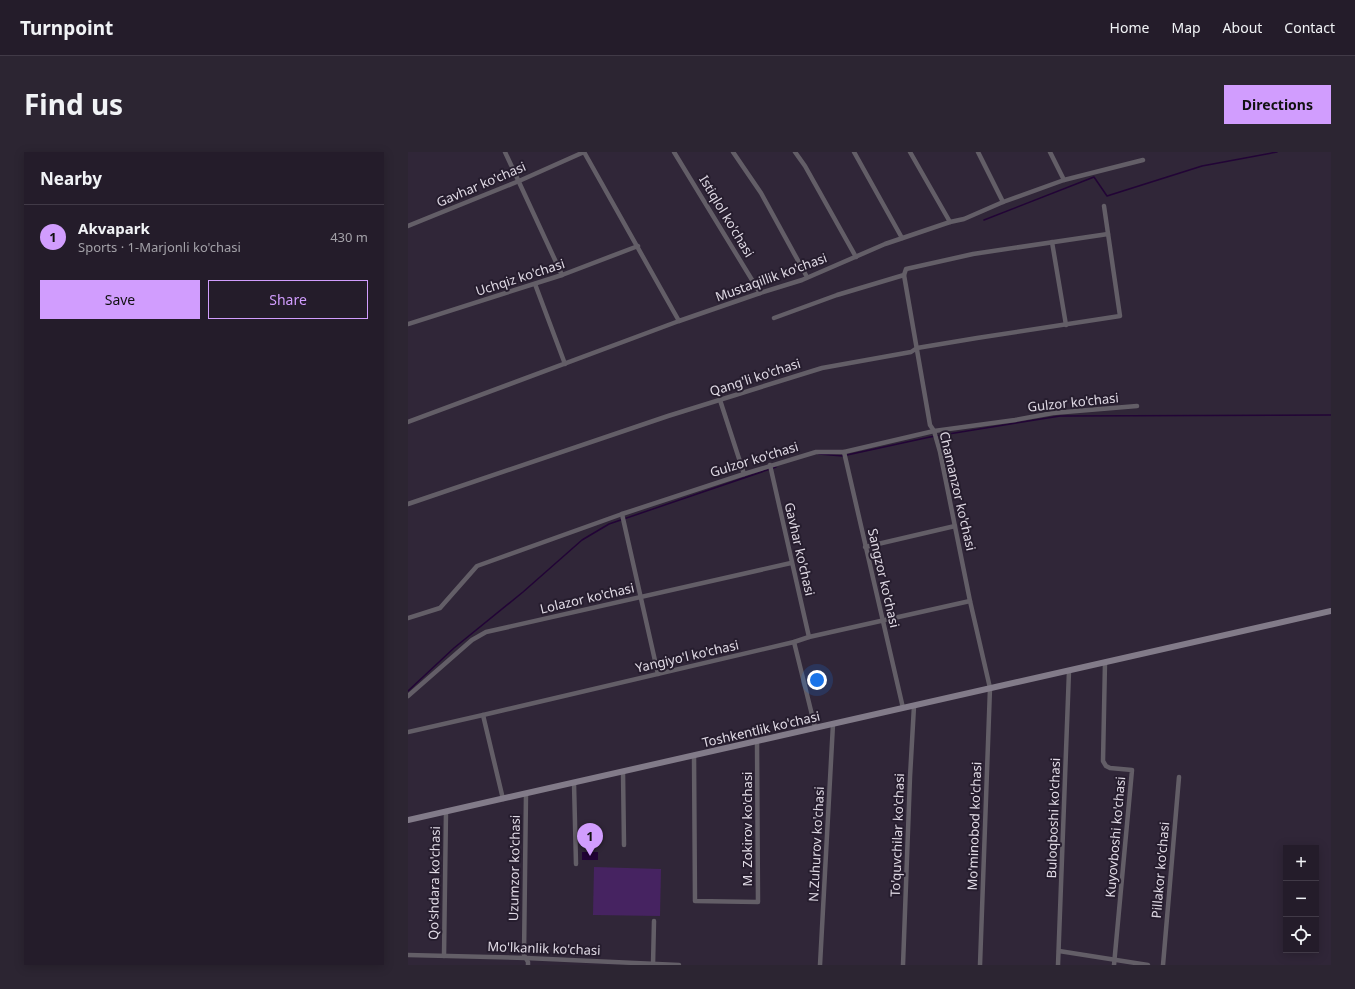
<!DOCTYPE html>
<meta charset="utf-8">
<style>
:root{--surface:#241c2a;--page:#2c2532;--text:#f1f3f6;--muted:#a3a1a8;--line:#413a47;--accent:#d19dfe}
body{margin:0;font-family:"Noto Sans",sans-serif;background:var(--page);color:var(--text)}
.controls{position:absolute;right:12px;bottom:12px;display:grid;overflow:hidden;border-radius:0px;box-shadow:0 2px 10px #0003}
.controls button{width:36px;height:36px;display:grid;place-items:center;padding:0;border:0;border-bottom:1px solid var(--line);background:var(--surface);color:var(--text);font:20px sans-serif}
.you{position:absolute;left:409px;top:528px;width:14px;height:14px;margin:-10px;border:3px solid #fff;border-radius:50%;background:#1a73e8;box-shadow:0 0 0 6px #1a73e833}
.badge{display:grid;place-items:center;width:26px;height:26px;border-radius:50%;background:var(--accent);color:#111;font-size:13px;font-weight:700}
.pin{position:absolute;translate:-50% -33px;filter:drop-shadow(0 1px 2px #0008)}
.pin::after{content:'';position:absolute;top:21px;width:14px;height:12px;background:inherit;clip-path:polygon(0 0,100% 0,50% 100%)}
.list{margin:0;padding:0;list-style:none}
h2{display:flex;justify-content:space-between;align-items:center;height:52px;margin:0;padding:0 16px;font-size:17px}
h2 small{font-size:13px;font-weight:400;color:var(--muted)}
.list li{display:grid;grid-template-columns:26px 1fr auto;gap:12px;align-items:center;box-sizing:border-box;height:64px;padding:0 16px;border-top:1px solid var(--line)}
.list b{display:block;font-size:15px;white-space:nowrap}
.list p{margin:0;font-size:13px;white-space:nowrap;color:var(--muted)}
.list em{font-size:13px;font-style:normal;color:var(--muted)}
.actions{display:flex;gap:8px;padding:12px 16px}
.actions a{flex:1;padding:9px 0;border:1px solid var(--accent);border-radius:0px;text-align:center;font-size:14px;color:var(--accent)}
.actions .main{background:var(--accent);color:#111}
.icon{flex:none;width:22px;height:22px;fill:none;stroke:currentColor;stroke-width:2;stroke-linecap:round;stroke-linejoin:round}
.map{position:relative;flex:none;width:923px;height:813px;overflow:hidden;border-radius:0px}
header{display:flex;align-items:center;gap:24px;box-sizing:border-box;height:56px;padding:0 20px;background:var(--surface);border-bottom:1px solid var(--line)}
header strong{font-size:19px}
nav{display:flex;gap:22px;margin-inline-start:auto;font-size:14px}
.intro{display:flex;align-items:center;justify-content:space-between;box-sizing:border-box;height:96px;padding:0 24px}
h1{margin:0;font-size:28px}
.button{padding:10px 18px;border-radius:0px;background:var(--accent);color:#111;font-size:14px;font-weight:700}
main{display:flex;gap:24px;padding:0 24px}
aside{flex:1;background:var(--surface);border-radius:0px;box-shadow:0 2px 10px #0003}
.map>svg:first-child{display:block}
.green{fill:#462361}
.water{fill:#220436}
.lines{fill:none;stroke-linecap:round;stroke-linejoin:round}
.stream{stroke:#220436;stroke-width:1.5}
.street{stroke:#635e67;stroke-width:4.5}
.secondary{stroke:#827b89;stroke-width:6}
.labels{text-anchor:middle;stroke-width:4;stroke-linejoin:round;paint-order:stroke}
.street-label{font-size:13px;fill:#e0dae5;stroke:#261d2e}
</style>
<header>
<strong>Turnpoint</strong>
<nav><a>Home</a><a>Map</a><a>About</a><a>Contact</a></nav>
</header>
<div class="intro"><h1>Find us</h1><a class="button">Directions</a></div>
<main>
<aside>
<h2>Nearby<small></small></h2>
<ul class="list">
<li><span class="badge">1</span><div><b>Akvapark</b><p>Sports · 1-Marjonli ko'chasi</p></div><em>430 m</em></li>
</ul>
<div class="actions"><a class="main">Save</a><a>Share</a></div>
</aside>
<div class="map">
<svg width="923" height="813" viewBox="0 0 923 813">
<rect width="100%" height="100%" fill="#302638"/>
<polygon class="green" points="186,715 253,717 252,764 185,763"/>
<rect class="water" x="174" y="700" width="16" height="8"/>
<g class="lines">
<g class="stream">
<polyline points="576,68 686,25 699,44 794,14 869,0"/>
<polyline points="411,302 435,304"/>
<polyline points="439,303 522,285 652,264 923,263"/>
<polyline points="0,539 46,496 115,440 174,388 201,372 368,315"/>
</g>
<g class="street">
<polyline points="97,0 154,123"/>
<polyline points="266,0 352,141"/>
<polyline points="325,0 353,41 399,125"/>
<polyline points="387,0 397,14 448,105"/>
<polyline points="446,0 494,86"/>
<polyline points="502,0 542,70"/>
<polyline points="570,0 595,50"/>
<polyline points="642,0 656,28"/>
<polyline points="0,74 111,29 176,0 271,169"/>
<polyline points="644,90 658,173"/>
<polyline points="496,123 522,273 526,279 532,300 562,449 582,536 572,813"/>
<polyline points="127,132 157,212"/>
<polyline points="366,166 429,143 496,123 498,117 565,102 700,82"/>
<polyline points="0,172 154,123 230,94"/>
<polyline points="312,248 336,322"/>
<polyline points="0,270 271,169 352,141 394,128 477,92 542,70 556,67 595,50 656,28 735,8"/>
<polyline points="436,300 495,556"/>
<polyline points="362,313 401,485"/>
<polyline points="0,352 260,264 414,216 503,200 509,196 569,186 712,164 696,54"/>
<polyline points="214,362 250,522"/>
<polyline points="457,395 547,374"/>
<polyline points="0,466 32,456 69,414 214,362 336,322 408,300 436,300 526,279 607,268 645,261 729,254"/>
<polyline points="386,490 407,575"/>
<polyline points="697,510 695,609 698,614 702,616 724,618 706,813"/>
<polyline points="0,544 64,488 78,480 383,411"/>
<polyline points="75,563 95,647"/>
<polyline points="0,580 75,563 386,490 401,485 562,449"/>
<polyline points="286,603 287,749 350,750 349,588"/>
<polyline points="215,620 216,693"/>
<polyline points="166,631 168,712"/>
<polyline points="118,642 116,803 120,810 120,813"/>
<polyline points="651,799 740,813"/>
<polyline points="0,803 118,806 271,813"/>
<polyline points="36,804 38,659"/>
<polyline points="245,813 246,769"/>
<polyline points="412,813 425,572"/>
<polyline points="495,813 502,625 506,554"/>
<polyline points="650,813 661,519"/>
<polyline points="755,813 771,625"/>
</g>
<polyline class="secondary" points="0,668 923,459"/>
</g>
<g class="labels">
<g class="street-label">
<text transform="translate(73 32) rotate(-23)" y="5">Gavhar ko'chasi</text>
<text transform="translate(319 64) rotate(59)" y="5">Istiqlol ko'chasi</text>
<text transform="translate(112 125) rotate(-18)" y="5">Uchqiz ko'chasi</text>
<text transform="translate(363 125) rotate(-20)" y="5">Mustaqillik ko'chasi</text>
<text transform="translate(347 225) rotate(-18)" y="5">Qang'li ko'chasi</text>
<text transform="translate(665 250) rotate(-6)" y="5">Gulzor ko'chasi</text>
<text transform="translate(346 307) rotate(-17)" y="5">Gulzor ko'chasi</text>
<text transform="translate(550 339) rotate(77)" y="5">Chamanzor ko'chasi</text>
<text transform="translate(392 397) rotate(77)" y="5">Gavhar ko'chasi</text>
<text transform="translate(476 426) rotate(77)" y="5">Sangzor ko'chasi</text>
<text transform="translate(179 446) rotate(-13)" y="5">Lolazor ko'chasi</text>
<text transform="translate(279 504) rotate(-13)" y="5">Yangiyo'l ko'chasi</text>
<text transform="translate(353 577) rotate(-13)" y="5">Toshkentlik ko'chasi</text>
<text transform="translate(645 666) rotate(-88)" y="5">Buloqboshi ko'chasi</text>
<text transform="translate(566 674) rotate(-88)" y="5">Mo'minobod ko'chasi</text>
<text transform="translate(339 677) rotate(-90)" y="5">M. Zokirov ko'chasi</text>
<text transform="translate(489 683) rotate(-88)" y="5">To'quvchilar ko'chasi</text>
<text transform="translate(707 685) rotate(-85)" y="5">Kuyovboshi ko'chasi</text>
<text transform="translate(408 692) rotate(-87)" y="5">N.Zuhurov ko'chasi</text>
<text transform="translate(106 716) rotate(-89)" y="5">Uzumzor ko'chasi</text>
<text transform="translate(752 718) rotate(-85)" y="5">Pillakor ko'chasi</text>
<text transform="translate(26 731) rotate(-89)" y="5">Qo'shdara ko'chasi</text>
<text transform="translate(136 796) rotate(2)" y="5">Mo'lkanlik ko'chasi</text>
</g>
</g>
</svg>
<div class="controls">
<button>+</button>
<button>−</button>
<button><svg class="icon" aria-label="locate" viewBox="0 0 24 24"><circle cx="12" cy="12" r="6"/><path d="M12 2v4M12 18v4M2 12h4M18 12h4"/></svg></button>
</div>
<div class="you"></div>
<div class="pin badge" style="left:182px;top:704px">1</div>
</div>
</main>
